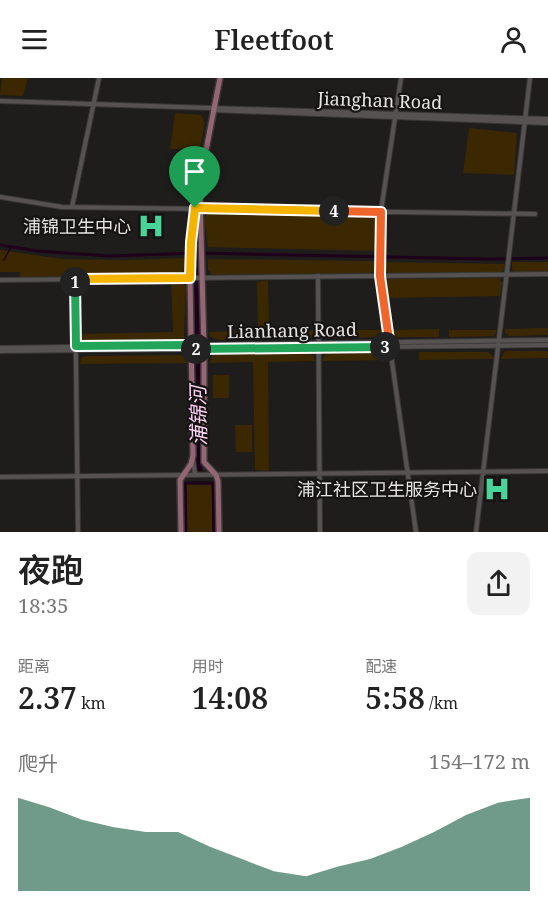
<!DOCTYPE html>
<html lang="zh">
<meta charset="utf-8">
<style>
:root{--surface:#fff;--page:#f2f2f2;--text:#222;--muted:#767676;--accent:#347259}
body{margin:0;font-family:"Noto Serif","Noto Sans SC",serif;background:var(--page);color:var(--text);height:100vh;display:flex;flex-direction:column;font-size:22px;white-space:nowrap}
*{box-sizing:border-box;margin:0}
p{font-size:20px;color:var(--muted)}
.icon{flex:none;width:33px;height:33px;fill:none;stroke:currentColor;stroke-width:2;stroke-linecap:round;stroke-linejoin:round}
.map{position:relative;height:454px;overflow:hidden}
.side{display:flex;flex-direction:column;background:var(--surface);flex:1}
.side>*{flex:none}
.pin{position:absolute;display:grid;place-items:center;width:51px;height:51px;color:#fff;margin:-62px -26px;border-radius:50% 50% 50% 0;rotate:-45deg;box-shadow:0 0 6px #0007}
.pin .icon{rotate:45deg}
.km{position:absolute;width:30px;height:30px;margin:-15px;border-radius:50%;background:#222;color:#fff;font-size:16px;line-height:30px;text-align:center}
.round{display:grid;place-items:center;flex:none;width:63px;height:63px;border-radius:12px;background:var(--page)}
.head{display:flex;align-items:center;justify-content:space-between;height:102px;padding:0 18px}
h1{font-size:33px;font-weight:600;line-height:45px}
.figures{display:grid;grid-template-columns:repeat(3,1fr);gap:9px;height:102px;padding:6px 18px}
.figures div{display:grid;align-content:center}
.figures b{font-size:30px;font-weight:600}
.figures small{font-size:16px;font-weight:400}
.figures p{font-size:16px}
.chart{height:168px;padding:12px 18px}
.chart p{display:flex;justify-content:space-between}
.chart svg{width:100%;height:108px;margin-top:6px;fill:var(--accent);opacity:.7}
header{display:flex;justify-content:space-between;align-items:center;height:78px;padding:0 18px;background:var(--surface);font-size:27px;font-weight:600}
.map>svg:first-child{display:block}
.green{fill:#3b2801}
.water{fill:#1f001b}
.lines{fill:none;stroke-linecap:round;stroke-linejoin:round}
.stream{stroke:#1f001b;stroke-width:1.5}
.canal{stroke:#1f001b;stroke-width:3}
.minor-casing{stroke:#393737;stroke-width:6}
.major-casing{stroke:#393737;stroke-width:8}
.minor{stroke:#565251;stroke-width:4}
.major{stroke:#946572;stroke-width:5}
.split-1-casing{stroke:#fff;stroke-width:12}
.split-2-casing{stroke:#fff;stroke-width:12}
.split-3-casing{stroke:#fff;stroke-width:12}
.split-4-casing{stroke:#fff;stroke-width:12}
.split-5-casing{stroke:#fff;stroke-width:12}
.split-1{stroke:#f5b400;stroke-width:8}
.split-2{stroke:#22a559;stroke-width:8}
.split-3{stroke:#22a559;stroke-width:8}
.split-4{stroke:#f0652b;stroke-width:8}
.split-5{stroke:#f5b400;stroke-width:8}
.labels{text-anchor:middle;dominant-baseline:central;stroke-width:4.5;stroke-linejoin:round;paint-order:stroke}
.street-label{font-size:18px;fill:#e5e3e2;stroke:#161313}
.poi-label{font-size:18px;fill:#e5e3e2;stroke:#161313;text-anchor:end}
.water-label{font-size:20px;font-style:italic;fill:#fbd3f2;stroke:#161313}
</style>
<header><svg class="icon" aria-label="menu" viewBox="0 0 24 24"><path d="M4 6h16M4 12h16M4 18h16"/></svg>Fleetfoot<svg class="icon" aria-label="person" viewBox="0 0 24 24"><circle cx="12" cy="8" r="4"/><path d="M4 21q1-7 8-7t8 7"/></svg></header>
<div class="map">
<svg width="548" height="454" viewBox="0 0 548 454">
<rect width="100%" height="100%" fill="#1f1c1c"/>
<path class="green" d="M2,0H28L23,18L0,17Z
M175,35L201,37L205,44L200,71H170Z
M469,50L517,55L514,97L463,95Z
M207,136L374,137L378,142L377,173L208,169L204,140Z
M0,172L62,181L126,182L186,180L183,196L179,197L20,199V194H0Z
M208,181L376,183L375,193L370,195L213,197L208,192Z
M384,184L505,186L504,192L500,194L388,195L384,191Z
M512,184H548V193L515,195L512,192Z
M498,200L502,204L500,218L387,220L385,205L389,201Z
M268,202L269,253L314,252L312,259L220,262L210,259L209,254L258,253L257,204Z
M171,204H182L186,209L184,260L179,262L84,264L80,262V256L173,254Z
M548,250V257L509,258L505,254V251Z
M439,251V259H398L393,258L392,252Z
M322,252H384V255L379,259L326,260L324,259Z
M449,252H497L494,258L449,259Z
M505,273H548V280L501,281Z
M382,274L386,277L388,282L322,283L324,278L327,276Z
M419,274H488L494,279L493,281L419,282Z
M309,275L313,278L315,283L268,284L269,393L255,392L253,284L210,285L212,278L215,276Z
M180,277L184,279L187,285L80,286L81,280L86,278Z
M213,297H229V320H213Z
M235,347H252V374H236Z
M187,407H212V454H187Z"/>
<path class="water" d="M194,207H200V256H195Z
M195,282H201L202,393H196Z"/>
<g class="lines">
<path class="stream" d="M4,182L11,169"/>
<path class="canal" d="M0,167L37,173L110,178L197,175L488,181L548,180
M197,175V209
M186,454L185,405H213L214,454"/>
<g class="minor-casing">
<path id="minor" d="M401,0L381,133L380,198L416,454
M0,23L548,41
M214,32L548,45
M0,119L62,129L535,136
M72,129L99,0
M318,198L320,454
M75,201L78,454
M0,202L548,196
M0,270L548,262
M0,273L548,267
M193,381L195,397
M0,399L548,393
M476,454L530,0"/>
</g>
<g class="major-casing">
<path id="major" d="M181,454L180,402L191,386L193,377L190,199L191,164L197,123
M219,454L218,403L216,397L204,384V271L200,118L202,93L220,0"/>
</g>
<use href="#minor" class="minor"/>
<use href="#major" class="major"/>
</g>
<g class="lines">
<g class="split-1-casing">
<path id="split-1" d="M75,204V201L190,200L191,164L195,130"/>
</g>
<g class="split-2-casing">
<path id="split-2" d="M75,204L76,268L190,267L191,271H196"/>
</g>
<g class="split-3-casing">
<path id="split-3" d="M196,271L385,269"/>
</g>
<g class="split-4-casing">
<path id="split-4" d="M334,133L381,134L380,198L390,269H385"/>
</g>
<g class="split-5-casing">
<path id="split-5" d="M195,130L334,133"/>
</g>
<use href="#split-1" class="split-1"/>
<use href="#split-2" class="split-2"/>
<use href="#split-3" class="split-3"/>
<use href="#split-4" class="split-4"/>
<use href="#split-5" class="split-5"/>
</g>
<defs>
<g id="hospital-bare" transform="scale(2.07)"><path d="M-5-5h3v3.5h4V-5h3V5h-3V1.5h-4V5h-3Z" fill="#49d49c" stroke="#161313" stroke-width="2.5" paint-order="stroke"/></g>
</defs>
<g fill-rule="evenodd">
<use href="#hospital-bare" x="151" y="148"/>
<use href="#hospital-bare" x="497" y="411"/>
</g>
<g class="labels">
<g class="street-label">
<text transform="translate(380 22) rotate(2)">Jianghan Road</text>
<text transform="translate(292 252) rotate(-1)">Lianhang Road</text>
</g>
<g class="poi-label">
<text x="131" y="148">浦锦卫生中心</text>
<text x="477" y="411">浦江社区卫生服务中心</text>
</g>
<g class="water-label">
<text transform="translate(198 338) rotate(-91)">浦锦河</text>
</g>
</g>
</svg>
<div class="pin" style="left:195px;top:130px;background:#1e9e55"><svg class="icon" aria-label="arrive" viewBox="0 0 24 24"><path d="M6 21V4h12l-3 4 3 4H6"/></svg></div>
<b class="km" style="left:75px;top:204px">1</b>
<b class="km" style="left:196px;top:271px">2</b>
<b class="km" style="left:385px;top:269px">3</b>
<b class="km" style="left:334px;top:133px">4</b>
</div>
<section class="side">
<div class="head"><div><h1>夜跑</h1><p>18:35</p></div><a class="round"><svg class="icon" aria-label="share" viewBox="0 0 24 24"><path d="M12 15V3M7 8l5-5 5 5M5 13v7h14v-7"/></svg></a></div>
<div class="figures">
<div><p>距离</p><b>2.37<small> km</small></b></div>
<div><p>用时</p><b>14:08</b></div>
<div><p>配速</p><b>5:58<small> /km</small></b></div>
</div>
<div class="chart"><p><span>爬升</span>154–172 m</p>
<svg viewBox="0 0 160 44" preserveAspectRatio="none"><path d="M0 44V6L10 10L20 15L30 18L40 20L50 20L60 26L70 31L80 36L90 38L100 34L110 31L120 26L130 20L140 13L150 8L160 6V44z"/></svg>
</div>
</section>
